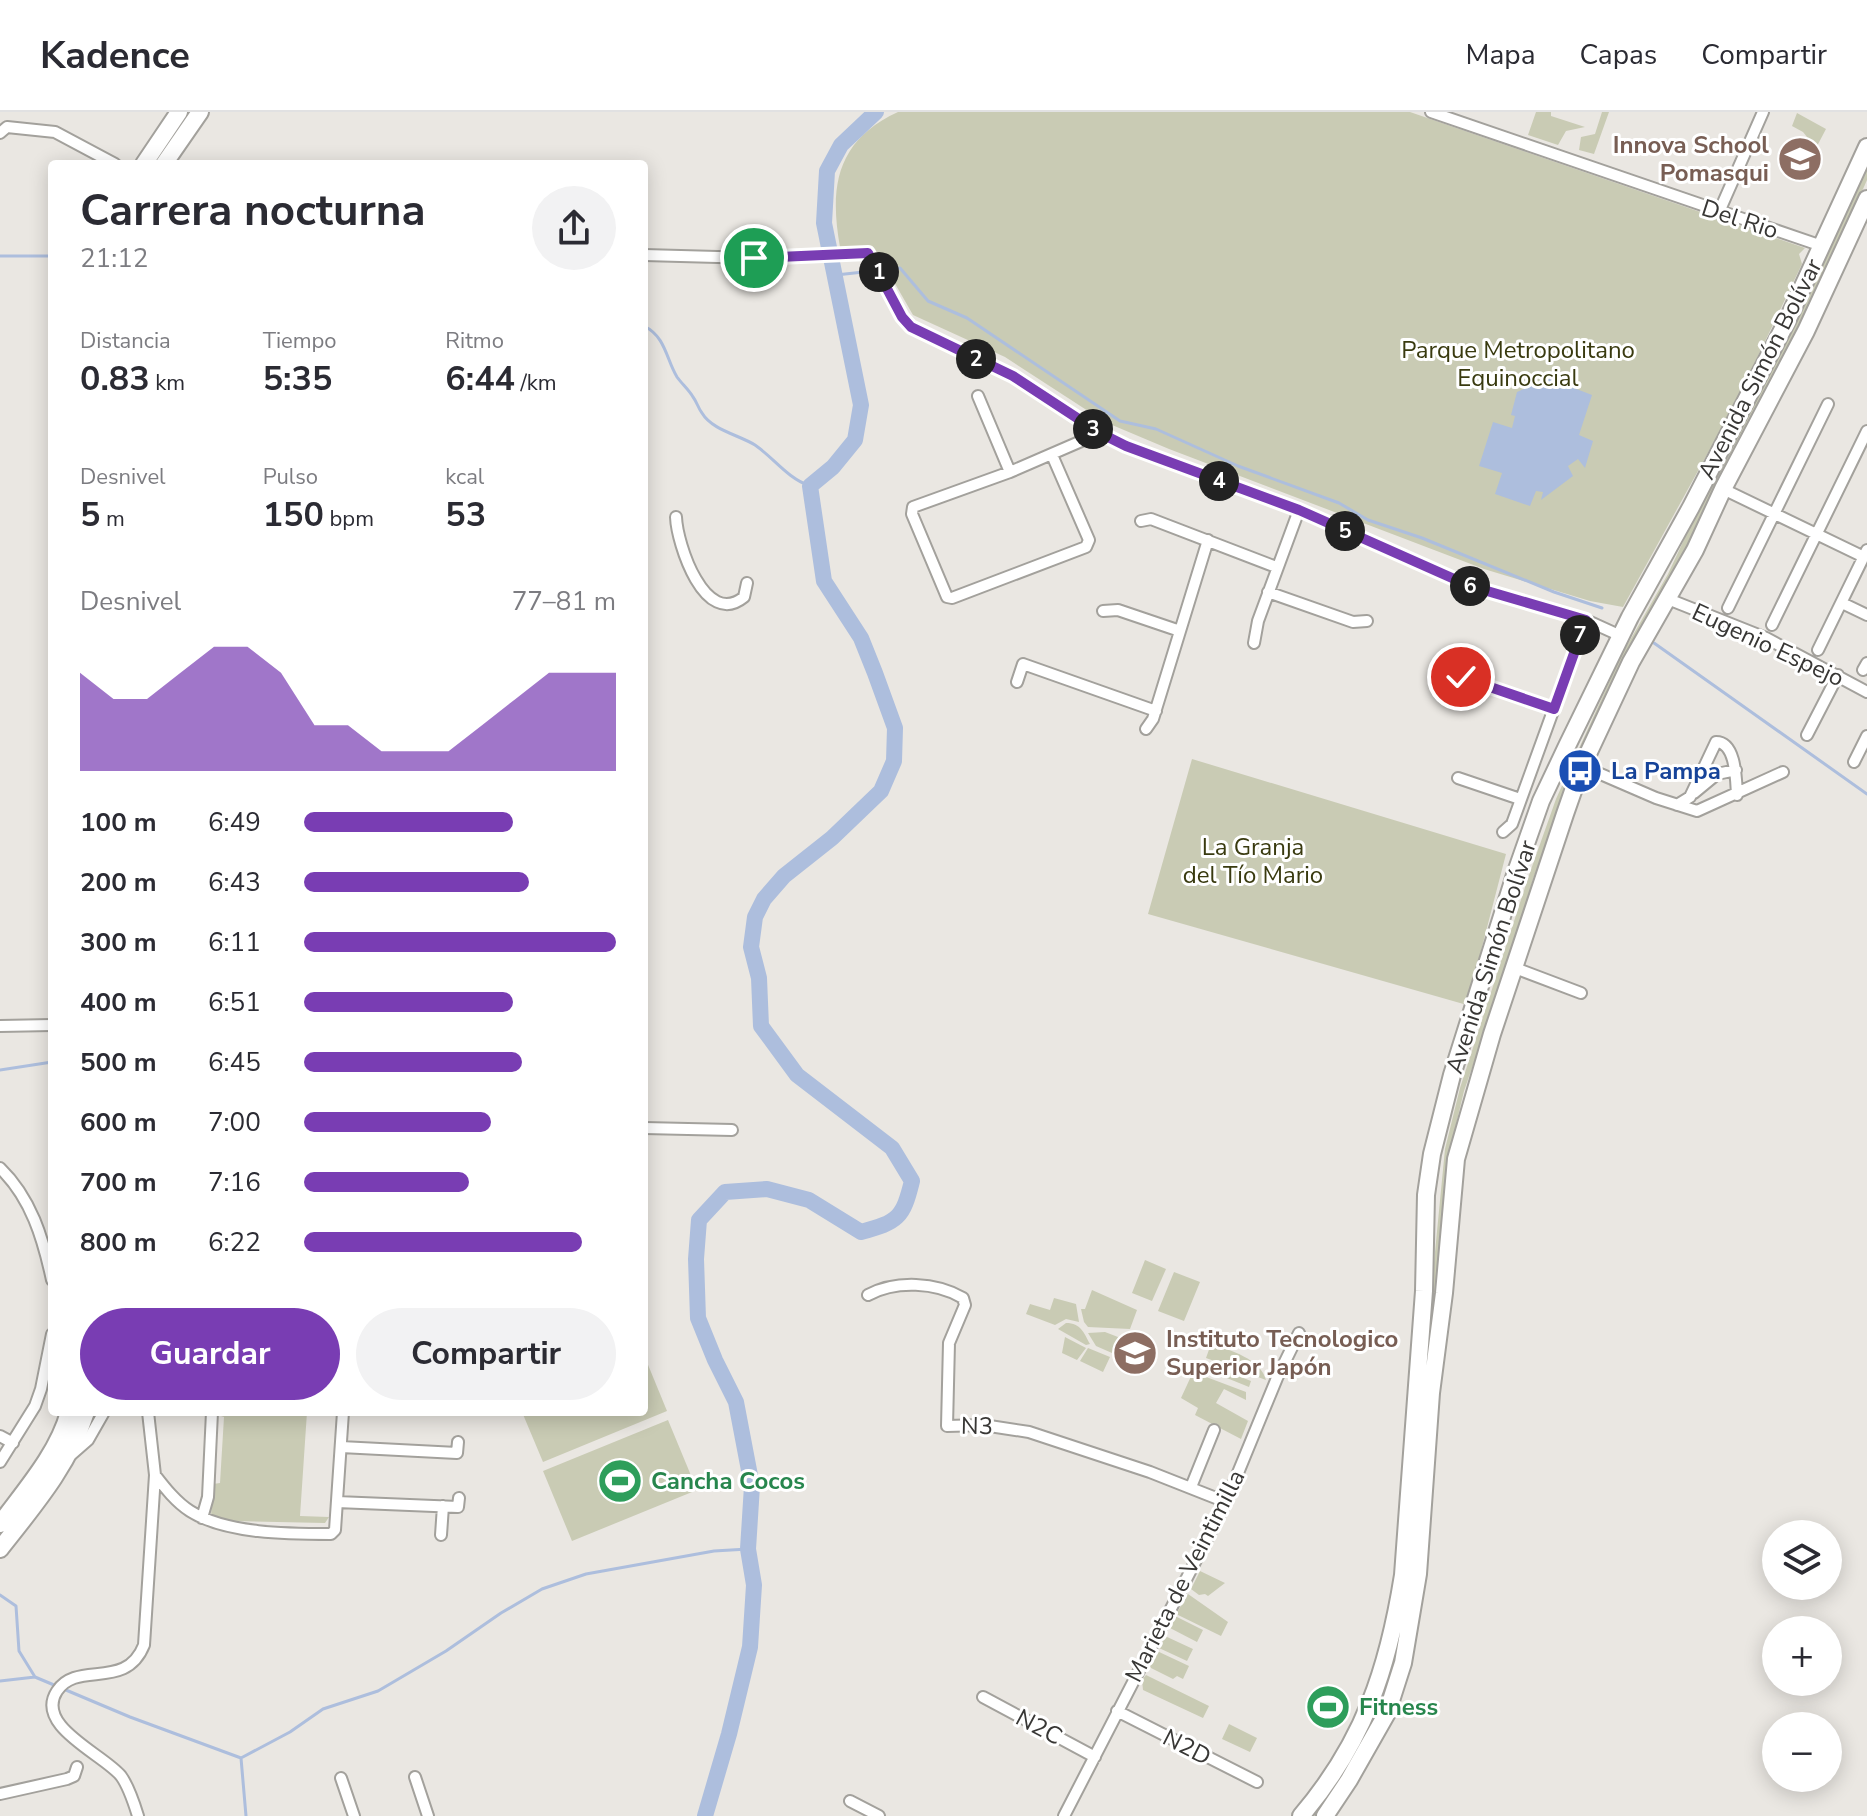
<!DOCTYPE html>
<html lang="es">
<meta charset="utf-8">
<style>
:root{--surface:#fff;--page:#f2f2f3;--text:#2b2b33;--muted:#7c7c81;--line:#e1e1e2;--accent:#793db3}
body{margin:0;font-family:"Nunito Sans",sans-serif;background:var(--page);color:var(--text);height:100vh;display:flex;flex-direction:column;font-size:30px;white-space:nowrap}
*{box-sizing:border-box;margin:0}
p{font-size:26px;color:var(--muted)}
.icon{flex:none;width:44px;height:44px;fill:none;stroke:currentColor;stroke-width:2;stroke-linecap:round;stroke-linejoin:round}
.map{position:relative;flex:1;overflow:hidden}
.details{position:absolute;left:48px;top:48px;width:600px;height:1256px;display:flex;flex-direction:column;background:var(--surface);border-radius:8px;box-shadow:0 4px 20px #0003}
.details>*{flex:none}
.tools{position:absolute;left:1762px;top:1408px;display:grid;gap:16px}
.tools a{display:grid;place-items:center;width:80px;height:80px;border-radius:50%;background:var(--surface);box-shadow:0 4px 20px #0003;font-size:40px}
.pin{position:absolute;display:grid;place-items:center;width:68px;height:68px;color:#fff;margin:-34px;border:4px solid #fff;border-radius:50%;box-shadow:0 2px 8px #0007}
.km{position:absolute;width:40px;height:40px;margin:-20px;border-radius:50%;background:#222;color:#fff;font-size:22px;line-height:40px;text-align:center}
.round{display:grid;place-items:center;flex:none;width:84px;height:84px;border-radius:42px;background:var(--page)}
.head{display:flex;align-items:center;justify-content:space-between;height:136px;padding:0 32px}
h1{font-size:44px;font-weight:700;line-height:60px}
.figures{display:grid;grid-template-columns:repeat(3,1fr);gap:12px;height:136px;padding:8px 32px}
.figures div{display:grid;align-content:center}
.figures b{font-size:34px;font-weight:700}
.figures small{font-size:22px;font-weight:400}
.figures p{font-size:22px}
.chart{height:224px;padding:16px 32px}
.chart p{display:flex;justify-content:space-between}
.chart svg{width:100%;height:144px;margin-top:8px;fill:var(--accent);opacity:.7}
.cta{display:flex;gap:16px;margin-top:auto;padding:16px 32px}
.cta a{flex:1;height:92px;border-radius:48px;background:var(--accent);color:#fff;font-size:32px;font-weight:700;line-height:92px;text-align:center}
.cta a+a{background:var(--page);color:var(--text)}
ul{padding:0 32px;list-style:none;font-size:26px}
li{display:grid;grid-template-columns:128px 96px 1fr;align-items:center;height:60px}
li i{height:20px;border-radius:10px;background:var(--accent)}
header{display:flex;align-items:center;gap:48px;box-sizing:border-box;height:112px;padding:0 40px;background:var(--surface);border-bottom:2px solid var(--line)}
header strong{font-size:38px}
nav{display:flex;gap:44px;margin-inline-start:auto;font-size:28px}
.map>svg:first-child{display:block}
.green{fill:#c9cbb4}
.water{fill:#adbedd}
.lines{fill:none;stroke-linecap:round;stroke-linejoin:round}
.stream{stroke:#adbedd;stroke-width:3}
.river{stroke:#adbedd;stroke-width:16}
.minor-casing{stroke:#a3a19c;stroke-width:14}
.primary-casing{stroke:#a3a19c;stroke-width:20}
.trunk-casing{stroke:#a3a19c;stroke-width:20}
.minor{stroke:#fff;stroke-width:10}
.primary{stroke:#fff;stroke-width:16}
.trunk{stroke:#fff;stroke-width:16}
.route-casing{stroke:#fff;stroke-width:16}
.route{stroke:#793db3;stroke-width:10}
.labels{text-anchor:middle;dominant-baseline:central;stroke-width:6;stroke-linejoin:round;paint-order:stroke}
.education-label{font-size:24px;font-weight:bold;fill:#785e54;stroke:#fff;text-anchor:end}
.street-label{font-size:24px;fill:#383735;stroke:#fff}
.park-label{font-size:24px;fill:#393a0f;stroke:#fff}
.transit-label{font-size:24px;font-weight:bold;fill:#164399;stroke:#fff;text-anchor:start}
.leisure-label{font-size:24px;font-weight:bold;fill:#27864d;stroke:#fff;text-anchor:start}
</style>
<header>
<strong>Kadence</strong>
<nav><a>Mapa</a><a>Capas</a><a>Compartir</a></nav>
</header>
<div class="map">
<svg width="1867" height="1704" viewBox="0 0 1867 1704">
<rect width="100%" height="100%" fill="#eae7e2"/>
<path class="green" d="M898,0H1410L1805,136L1799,142L1802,152L1736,290L1623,495L1590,489L1484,457L1169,337L1105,310L1005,245L913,203L878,142L862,134L840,135C829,74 837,28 898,0Z
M1536,0H1551V4L1585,15L1566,19L1558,33L1528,23Z
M1602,0H1609L1594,42L1579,38L1581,25L1595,22Z
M1797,1L1826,17L1816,36L1803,20L1792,14Z
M1867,54V68L1821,173L1574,660L1533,767L1511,844L1464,979L1450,1038L1401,1532L1379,1603L1326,1691L1316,1704H1310L1363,1624L1380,1589L1397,1532L1445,1037L1460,976L1528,766L1556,687L1621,544L1668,462L1716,359L1751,298L1815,170Z
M1192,647L1506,742L1467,893L1148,802Z
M1145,1148L1166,1157L1152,1189L1132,1181Z
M1174,1160L1200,1170L1184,1209L1158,1199Z
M1092,1178L1137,1198L1130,1217L1088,1215L1084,1210L1081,1197H1085Z
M1054,1186L1076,1192L1079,1210L1066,1207L1055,1213L1026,1202L1030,1192L1050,1198Z
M1066,1211C1081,1211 1084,1221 1090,1232L1086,1233L1058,1217Z
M1105,1220L1118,1225L1112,1241L1096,1234L1088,1221Z
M1065,1225L1086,1236L1077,1248L1062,1241Z
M1211,1232C1230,1238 1261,1247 1266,1268L1206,1246Z
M1088,1236L1110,1245L1103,1260L1080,1249Z
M644,1243L667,1299L543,1350L522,1300H644Z
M1205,1251L1251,1269L1249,1275L1202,1256Z
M1193,1260L1246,1280V1288L1224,1277L1216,1291L1248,1309L1241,1327L1195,1303L1198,1296L1181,1286Z
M218,1300H307L300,1404L329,1405L325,1411L234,1409L211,1404L213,1372L220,1371L224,1305L218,1303Z
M668,1308L697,1378L572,1429L543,1359Z
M1200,1459L1225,1471L1208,1484L1205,1482L1199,1483L1191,1477Z
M1188,1482L1228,1510L1221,1524L1176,1502Z
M1175,1504L1203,1518L1197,1530L1170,1516Z
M1165,1524L1193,1537L1187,1549L1159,1536Z
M1157,1539L1189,1554L1183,1567L1177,1564L1173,1567L1149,1555Z
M1146,1563L1209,1594L1203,1606L1143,1578L1142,1568Z
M1229,1612L1257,1626L1250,1640L1222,1627Z"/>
<path class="water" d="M1548,266L1592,283L1579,323L1593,329L1585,356L1578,347L1568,354L1573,364L1541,388L1543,380L1536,379L1530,394L1495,382L1502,361L1479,354L1493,310L1512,316L1515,304L1511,303L1517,280Z"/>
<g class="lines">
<path class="stream" d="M0,144H52
M836,163L900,156L928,189L967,206L1120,309L1156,317L1238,354L1339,391L1368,408L1422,426L1554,480L1602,496
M644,214C666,225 666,247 677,265C682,272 689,278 693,285C697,290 698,296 702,301C712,318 739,323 755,333C774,346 787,366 810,374
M1654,531L1867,682
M0,958L52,950
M0,1483L16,1494L19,1539L35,1565L130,1605L241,1646
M0,1569L35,1565
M246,1704L241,1646L290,1620L323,1597L378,1579L446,1539L501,1501L542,1477L586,1462L714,1439L748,1437"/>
<path class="river" d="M705,1704L729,1622L750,1535L754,1473L748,1437L752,1374L736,1290L715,1248L698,1206L696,1147L699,1108L725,1080L767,1077L809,1088L861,1120C898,1110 903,1106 912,1069L892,1036L797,963L761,914L759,866L751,835L755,805L764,787L784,764L832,726L881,679L894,649L895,616L875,561L861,526L824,469L810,374L833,355L855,328L861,293L824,111L827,59L841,33L876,0"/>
<g class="minor-casing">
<path id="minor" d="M1431,0L1822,134
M0,21L7,15L55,20L115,52
M1719,100L1763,0
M644,143L754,146L868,141L902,205L911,215L1013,264L1100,321L1126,334L1299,398L1470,474L1586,508L1621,524
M978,284L1010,360
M1052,343L1089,428L1086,435L952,486L947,485L912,402L913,395L1010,360L1100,321
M1723,377L1864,445
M676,405C677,432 705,517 744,485L747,471
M1141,409L1151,407L1276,455
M1268,480L1353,510L1367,509
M1668,487L1766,526L1867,580
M1842,491L1867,503
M1728,496L1828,292
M1103,499L1118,498L1180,519
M1772,513L1867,319
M1254,531L1258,509L1299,398
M1818,538L1867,438
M1863,558L1867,551
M1461,565L1554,597
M1017,570L1023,552L1156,599
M1146,617L1153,607L1208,428
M1807,623L1838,563
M1854,650L1867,624
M1582,654L1656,686L1697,699L1783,660
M1458,666L1520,687
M1694,681L1717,662L1736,658
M1677,693L1690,685L1716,630C1736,630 1736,667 1737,683
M1503,720L1512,712L1586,508
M1515,856L1581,881
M0,914L52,913
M644,1016L732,1018
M0,1056C31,1086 43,1126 52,1168
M868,1183C896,1168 936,1170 963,1186L965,1193L949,1231L947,1314L983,1313L1029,1320L1150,1360L1226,1390
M0,1324L13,1331
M341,1335L457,1341L458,1330
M72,1342L88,1328L104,1300
M0,1350L35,1294L41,1277L52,1222
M155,1363C165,1376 176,1390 190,1399C226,1422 289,1422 331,1422L335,1418L343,1300
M1191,1375L1214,1318
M337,1390L458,1395L459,1386
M202,1406L208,1385L212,1300
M441,1423L443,1394
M983,1585L1095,1645
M1117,1599L1257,1670
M415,1665L428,1704
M341,1666L354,1704
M0,1682L67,1667L74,1664L77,1655
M850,1689L879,1704
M138,1704C134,1691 129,1675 121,1664C103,1642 34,1614 57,1579C77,1548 126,1579 144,1533L155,1363L148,1300
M1064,1704L1226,1390L1277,1266L1299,1221"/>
</g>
<g class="primary-casing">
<path id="primary" d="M144,52L179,0
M164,52L200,0
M0,1412C25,1378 58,1341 69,1300
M0,1437C33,1395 70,1352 86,1300"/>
</g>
<g class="trunk-casing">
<path id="trunk" d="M1301,1704C1364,1630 1388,1557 1403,1463L1424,1179L1426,1083L1432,1042L1452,963L1515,763L1541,689L1567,634L1630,505L1691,395L1787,209L1867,35
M1325,1704L1349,1668L1387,1601L1403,1551L1418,1462L1431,1281L1444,1181L1456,1047L1492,922L1565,702L1580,659L1631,550L1695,438L1723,377L1806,219L1867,87"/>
</g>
<use href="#minor" class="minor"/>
<use href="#primary" class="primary"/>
<use href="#trunk" class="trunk"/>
</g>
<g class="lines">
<g class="route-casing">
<path id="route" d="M754,146L868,141L902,205L911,215L1013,264L1100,321L1126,334L1299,398L1470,474L1586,508L1554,597L1461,565"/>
</g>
<use href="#route" class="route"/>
</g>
<defs>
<g id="school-disc" transform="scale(2.3)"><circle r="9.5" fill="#8d6e63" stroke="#fff"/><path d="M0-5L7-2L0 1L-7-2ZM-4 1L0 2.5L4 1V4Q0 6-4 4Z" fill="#fff"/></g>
<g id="bus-disc" transform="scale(2.3)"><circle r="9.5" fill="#1a4fb4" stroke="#fff"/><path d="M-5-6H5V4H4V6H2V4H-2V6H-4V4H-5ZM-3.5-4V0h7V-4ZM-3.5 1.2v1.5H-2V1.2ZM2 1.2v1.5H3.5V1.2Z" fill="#fff"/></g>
<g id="university-disc" transform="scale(2.3)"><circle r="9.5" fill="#8d6e63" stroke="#fff"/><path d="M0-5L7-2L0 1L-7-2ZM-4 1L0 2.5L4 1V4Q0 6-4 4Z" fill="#fff"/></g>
<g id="stadium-disc" transform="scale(2.3)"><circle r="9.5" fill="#2e9e5b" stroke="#fff"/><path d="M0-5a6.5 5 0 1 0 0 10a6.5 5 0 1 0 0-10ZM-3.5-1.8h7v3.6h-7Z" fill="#fff"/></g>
</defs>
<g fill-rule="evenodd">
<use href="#school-disc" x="1800" y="47"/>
<use href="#bus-disc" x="1580" y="659"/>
<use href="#university-disc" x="1135" y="1241"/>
<use href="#stadium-disc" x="620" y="1369"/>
<use href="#stadium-disc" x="1328" y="1595"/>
</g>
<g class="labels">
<g class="education-label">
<text x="1769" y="33">Innova School<tspan x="1769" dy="28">Pomasqui</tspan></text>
<text x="1166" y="1227" text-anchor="start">Instituto Tecnologico<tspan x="1166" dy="28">Superior Japón</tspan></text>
</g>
<g class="street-label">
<text transform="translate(1740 107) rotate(18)">Del Rio</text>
<text transform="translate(1760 257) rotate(-63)">Avenida Simón Bolívar</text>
<text transform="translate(1768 533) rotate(25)">Eugenio Espejo</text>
<text transform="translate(1491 845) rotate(-72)">Avenida Simón Bolívar</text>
<text transform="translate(977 1314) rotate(1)">N3</text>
<text transform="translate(1185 1464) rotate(-63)">Marieta de Veintimilla</text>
<text transform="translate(1039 1615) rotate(28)">N2C</text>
<text transform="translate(1187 1635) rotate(27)">N2D</text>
</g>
<g class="park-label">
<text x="1518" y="238">Parque Metropolitano<tspan x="1518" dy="28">Equinoccial</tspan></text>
<text x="1253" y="735">La Granja<tspan x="1253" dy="28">del Tío Mario</tspan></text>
</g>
<g class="transit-label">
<text x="1611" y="659">La Pampa</text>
</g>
<g class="leisure-label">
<text x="651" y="1369">Cancha Cocos</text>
<text x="1359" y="1595">Fitness</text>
</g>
</g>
</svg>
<div class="tools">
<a><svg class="icon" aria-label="layers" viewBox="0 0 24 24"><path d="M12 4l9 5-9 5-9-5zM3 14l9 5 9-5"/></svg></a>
<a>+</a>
<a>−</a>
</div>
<div class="pin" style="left:754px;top:146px;background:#1e9e55"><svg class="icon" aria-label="arrive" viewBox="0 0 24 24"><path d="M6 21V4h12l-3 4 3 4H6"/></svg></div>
<div class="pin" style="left:1461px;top:565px;background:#d93025"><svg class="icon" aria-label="check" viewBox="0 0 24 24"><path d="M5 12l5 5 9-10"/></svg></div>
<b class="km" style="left:879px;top:160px">1</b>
<b class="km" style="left:976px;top:247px">2</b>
<b class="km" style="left:1093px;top:317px">3</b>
<b class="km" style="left:1219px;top:369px">4</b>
<b class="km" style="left:1345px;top:419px">5</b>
<b class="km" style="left:1470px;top:474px">6</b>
<b class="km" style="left:1580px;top:523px">7</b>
<section class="details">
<div class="head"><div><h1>Carrera nocturna</h1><p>21:12</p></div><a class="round"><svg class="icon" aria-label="share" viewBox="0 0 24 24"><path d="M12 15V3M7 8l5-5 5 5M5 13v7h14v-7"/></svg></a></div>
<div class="figures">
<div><p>Distancia</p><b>0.83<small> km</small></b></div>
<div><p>Tiempo</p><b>5:35</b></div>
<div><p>Ritmo</p><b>6:44<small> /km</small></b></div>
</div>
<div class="figures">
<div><p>Desnivel</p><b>5<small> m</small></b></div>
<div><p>Pulso</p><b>150<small> bpm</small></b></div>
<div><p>kcal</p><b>53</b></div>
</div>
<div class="chart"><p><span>Desnivel</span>77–81 m</p>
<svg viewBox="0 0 160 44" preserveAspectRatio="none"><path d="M0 44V14L10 22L20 22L30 14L40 6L50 6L60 14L70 30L80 30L90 38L100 38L110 38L120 30L130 22L140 14L150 14L160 14V44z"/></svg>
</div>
<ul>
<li><b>100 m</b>6:49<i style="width:67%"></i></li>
<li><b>200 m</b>6:43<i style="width:72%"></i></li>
<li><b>300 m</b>6:11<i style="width:100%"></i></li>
<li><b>400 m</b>6:51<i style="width:67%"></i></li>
<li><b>500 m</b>6:45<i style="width:70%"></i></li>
<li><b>600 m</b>7:00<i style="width:60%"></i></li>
<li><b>700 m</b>7:16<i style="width:53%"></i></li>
<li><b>800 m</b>6:22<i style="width:89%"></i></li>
</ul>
<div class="cta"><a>Guardar</a><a>Compartir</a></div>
</section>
</div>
